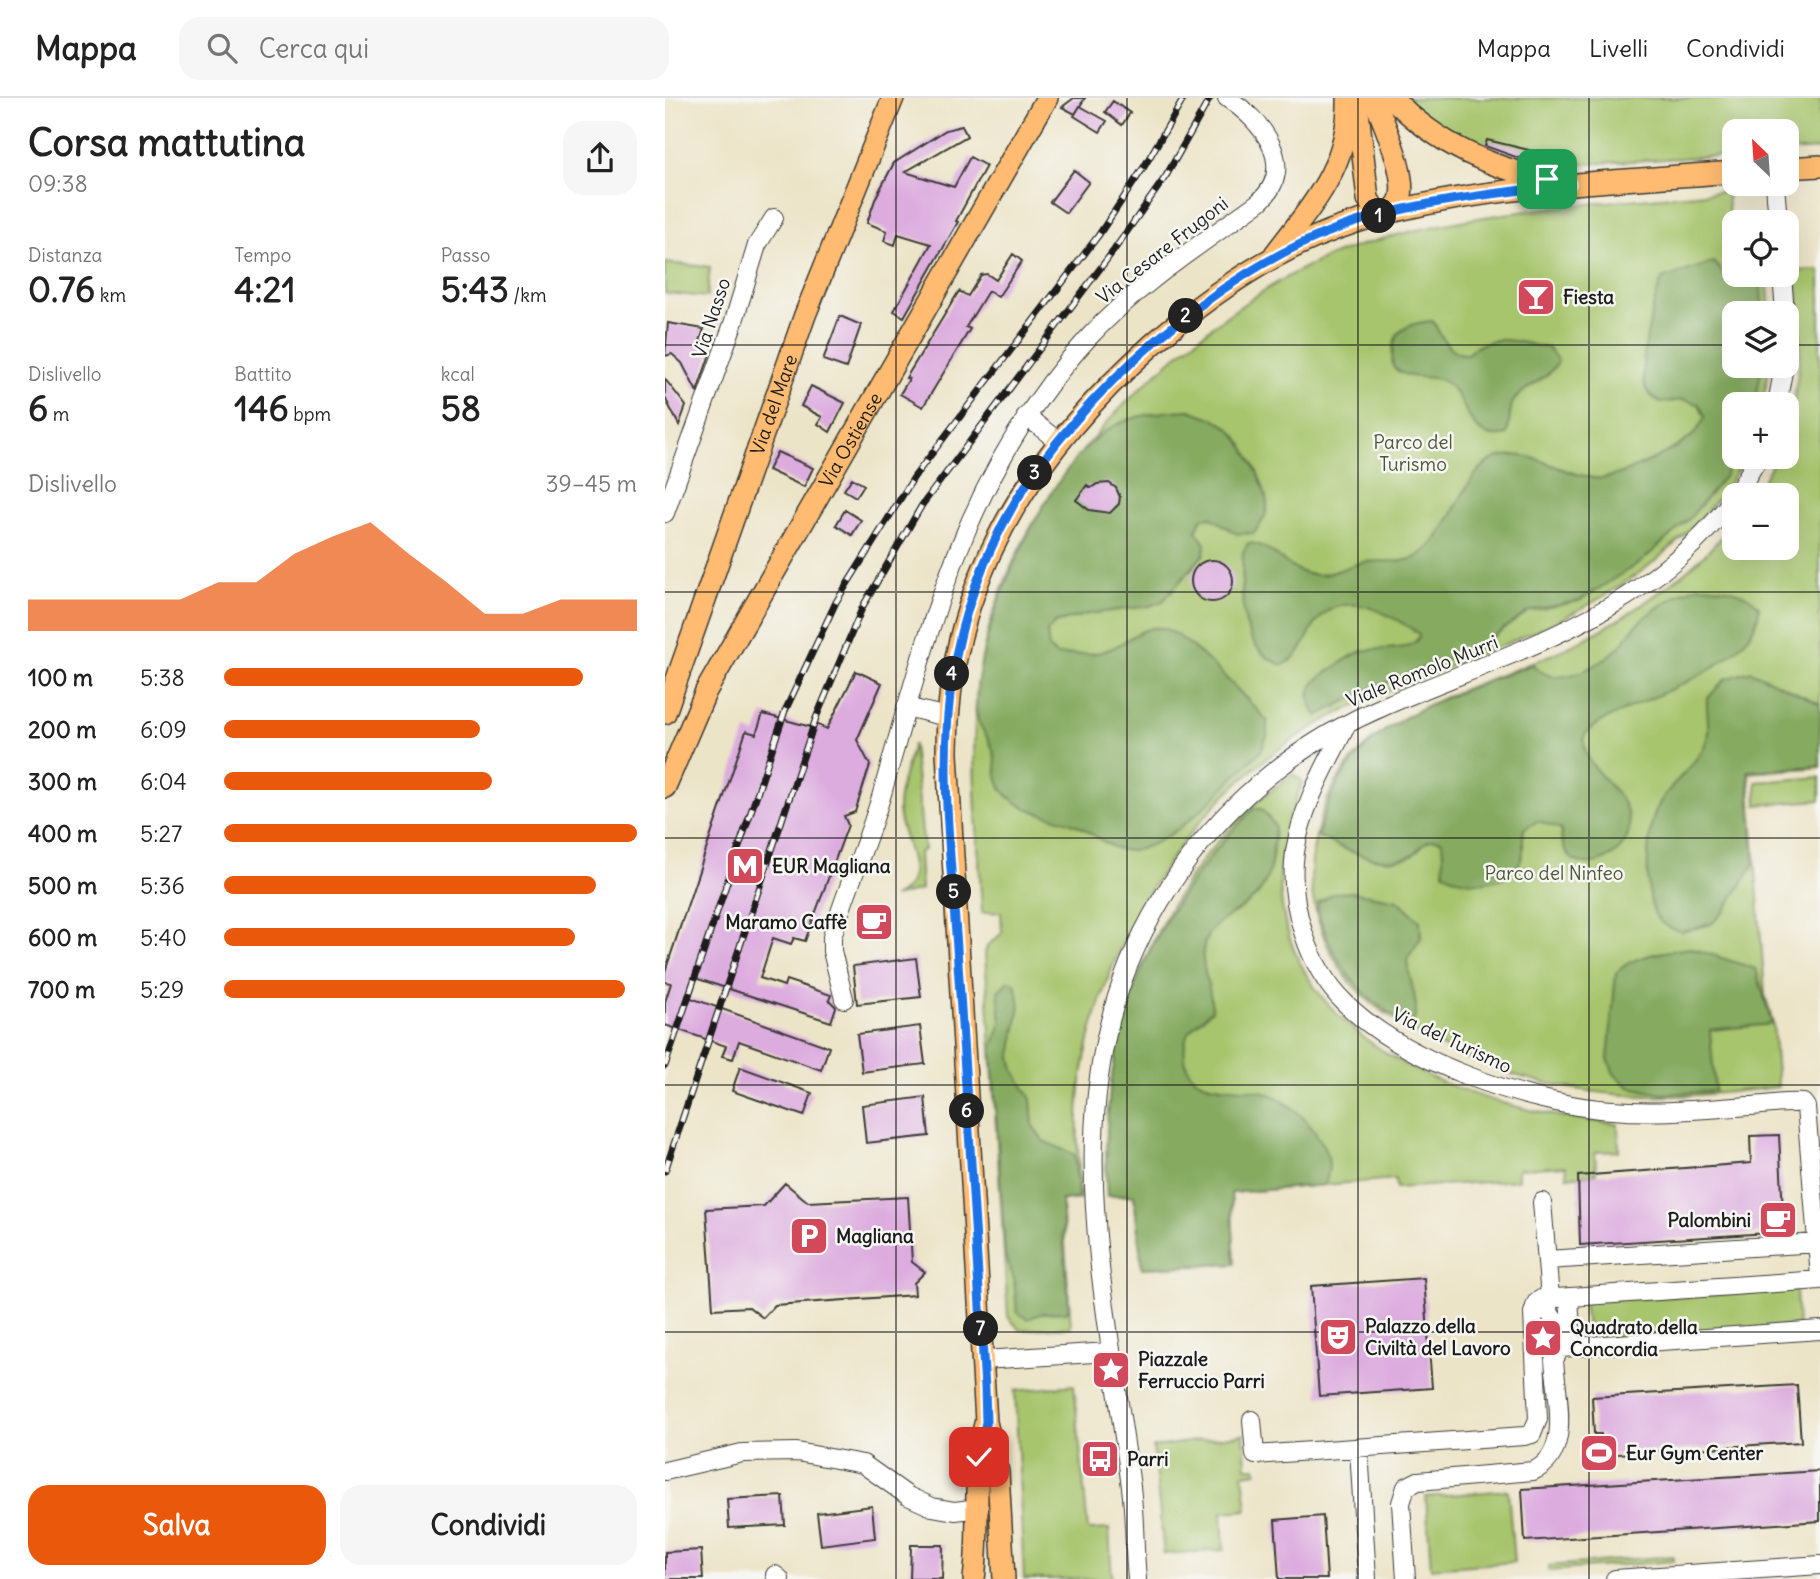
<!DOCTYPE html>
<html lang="it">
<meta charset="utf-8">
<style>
:root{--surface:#fff;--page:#f6f6f6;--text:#222;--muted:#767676;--line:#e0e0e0;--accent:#ea580c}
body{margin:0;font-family:Delius,sans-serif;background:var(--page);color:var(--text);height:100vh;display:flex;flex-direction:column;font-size:26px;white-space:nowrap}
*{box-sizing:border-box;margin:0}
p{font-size:23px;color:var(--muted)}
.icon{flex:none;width:38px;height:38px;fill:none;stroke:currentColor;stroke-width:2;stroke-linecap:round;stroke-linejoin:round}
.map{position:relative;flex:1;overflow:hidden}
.sheet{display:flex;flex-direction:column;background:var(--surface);width:665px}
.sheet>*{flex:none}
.needle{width:46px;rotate:335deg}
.tools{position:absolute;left:1057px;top:21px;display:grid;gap:14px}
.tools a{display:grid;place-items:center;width:77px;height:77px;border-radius:14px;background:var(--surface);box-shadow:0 7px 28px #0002;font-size:35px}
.pin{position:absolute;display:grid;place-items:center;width:60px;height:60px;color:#fff;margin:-30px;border-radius:14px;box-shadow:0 4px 10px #0006}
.km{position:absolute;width:35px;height:35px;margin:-18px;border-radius:50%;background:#222;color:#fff;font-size:19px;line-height:35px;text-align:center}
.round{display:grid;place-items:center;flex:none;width:74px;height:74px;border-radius:21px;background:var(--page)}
.summary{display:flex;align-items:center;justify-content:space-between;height:119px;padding:0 28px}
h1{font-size:38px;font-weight:700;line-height:52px}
.figures{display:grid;grid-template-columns:repeat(3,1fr);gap:10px;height:119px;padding:7px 28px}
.figures div{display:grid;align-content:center}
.figures b{font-size:35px;font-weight:700}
.figures small{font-size:19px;font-weight:400}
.figures p{font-size:19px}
.chart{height:196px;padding:14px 28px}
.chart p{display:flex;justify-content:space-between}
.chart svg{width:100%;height:126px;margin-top:7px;fill:var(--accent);opacity:.7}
.cta{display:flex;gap:14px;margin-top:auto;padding:14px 28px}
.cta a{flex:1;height:80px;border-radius:21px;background:var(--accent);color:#fff;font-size:28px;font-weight:700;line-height:80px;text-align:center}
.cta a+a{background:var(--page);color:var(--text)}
ul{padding:0 28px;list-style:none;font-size:23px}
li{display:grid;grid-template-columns:112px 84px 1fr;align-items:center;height:52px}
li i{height:18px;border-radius:9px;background:var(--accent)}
header{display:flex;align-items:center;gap:42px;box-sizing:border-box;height:98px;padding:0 35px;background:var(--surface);border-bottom:2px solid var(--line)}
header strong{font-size:33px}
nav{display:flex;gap:38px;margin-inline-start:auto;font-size:24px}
.search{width:490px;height:63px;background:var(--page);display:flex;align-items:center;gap:18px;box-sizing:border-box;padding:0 24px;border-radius:21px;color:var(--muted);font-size:26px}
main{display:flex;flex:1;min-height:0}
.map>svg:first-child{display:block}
.green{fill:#a7c56d;stroke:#627044;stroke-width:2}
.forest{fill:#85aa60;stroke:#50633e;stroke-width:2}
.building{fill:#dcacde}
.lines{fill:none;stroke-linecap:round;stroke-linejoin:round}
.minor-casing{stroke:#3b3a36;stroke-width:20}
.major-casing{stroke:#3b3a36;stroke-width:24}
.minor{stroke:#fff;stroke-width:18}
.major{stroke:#febb71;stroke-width:21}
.rail-casing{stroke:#1c1c1c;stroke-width:7}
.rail{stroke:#f6f6f2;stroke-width:4.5;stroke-dasharray:13;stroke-linecap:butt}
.route-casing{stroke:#fff;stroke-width:14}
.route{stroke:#1a73e8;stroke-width:9}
.grid{fill:none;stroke:#1c1c1c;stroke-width:2;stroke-opacity:0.55}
.labels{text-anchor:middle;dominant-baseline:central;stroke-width:5;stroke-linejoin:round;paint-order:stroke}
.street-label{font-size:19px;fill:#1c1c1c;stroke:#f6f6f2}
.poi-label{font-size:19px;font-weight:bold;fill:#1c1c1c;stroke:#f6f6f2;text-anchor:start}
.park-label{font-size:19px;fill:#4d5738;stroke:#f6f6f2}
</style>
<header>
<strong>Mappa</strong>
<div class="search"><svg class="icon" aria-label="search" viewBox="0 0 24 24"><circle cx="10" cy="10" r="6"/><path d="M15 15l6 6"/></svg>Cerca qui</div>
<nav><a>Mappa</a><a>Livelli</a><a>Condividi</a></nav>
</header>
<main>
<section class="sheet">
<div class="summary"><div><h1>Corsa mattutina</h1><p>09:38</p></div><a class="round"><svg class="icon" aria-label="share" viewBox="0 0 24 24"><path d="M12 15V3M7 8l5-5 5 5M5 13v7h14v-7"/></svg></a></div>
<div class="figures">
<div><p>Distanza</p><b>0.76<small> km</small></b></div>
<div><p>Tempo</p><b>4:21</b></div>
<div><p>Passo</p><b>5:43<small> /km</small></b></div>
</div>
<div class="figures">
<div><p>Dislivello</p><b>6<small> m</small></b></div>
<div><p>Battito</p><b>146<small> bpm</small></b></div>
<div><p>kcal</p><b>58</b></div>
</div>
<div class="chart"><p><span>Dislivello</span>39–45 m</p>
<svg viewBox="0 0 160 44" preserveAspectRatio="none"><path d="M0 44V33L10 33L20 33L30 33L40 33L50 27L60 27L70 17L80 11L90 6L100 17L110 27L120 38L130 38L140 33L150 33L160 33V44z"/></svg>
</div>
<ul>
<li><b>100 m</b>5:38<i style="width:87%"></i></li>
<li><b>200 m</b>6:09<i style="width:62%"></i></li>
<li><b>300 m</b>6:04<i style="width:65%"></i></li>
<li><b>400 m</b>5:27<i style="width:100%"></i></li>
<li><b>500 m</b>5:36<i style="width:90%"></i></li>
<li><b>600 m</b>5:40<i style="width:85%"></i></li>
<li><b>700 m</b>5:29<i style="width:97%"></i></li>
</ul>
<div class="cta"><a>Salva</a><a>Condividi</a></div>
</section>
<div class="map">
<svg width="1155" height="1481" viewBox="0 0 1155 1481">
<rect width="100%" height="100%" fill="#f6f6f2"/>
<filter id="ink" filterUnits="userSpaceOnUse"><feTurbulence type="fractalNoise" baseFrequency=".0143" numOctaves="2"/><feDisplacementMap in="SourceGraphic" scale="14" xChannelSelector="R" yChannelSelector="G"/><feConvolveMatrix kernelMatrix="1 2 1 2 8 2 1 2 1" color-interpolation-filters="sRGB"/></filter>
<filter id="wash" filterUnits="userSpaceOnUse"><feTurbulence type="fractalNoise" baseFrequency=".00686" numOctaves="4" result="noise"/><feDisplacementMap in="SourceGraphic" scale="28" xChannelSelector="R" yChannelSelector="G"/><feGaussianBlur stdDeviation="1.57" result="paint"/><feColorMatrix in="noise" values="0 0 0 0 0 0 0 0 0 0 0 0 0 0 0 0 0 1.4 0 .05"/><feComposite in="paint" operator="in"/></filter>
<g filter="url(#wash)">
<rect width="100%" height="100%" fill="#ece4c7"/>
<path class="green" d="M736,0H1155V51L1122,53V33H1069V57L866,69L808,53Z
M1062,93L1068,177H1102L1105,215H1069V268H1105L1097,306H1069V359H1079C1068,384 1050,405 1032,424C940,524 806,554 687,609C541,675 443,822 417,977C410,1018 413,1061 416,1101L397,1103L406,1229L355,1232L343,1219L320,855L322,848L337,835L336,814L317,815C313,728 301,641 318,555C331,489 365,422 405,369C469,285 589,181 690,149C808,111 939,105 1062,93Z
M0,165L45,169L42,199L0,195Z
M1155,172V669L1084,675L1100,896L1108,926L1113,989C1070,993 1025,1000 980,998C885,995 787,965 710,908C675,882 655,841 648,800C643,776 648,748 654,725C686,607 819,592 914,544C971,514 1028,475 1069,425V450H1122V397H1090L1111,359H1122C1122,324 1133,291 1135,256C1137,228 1131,200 1130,173Z
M248,646L259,752L254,754L256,792L228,799C268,782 234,742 233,711C233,690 243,667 248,646Z
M628,676L637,683C627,716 615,746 615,781C617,949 814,1014 953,1026L954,1053L930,1054L931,1076L902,1079L901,1068L853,1071V1082L731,1090L730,1081L566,1095L570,1166L477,1170L469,1097L442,1098C434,935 489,773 628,676Z
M1155,679V702L1092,707L1091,684Z
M1131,1192L1133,1228L923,1241L919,1203Z
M409,1287L423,1432L444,1431L447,1481H359L350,1293Z
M579,1336L581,1369H591L592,1374L578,1376L582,1412L557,1414L559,1452L499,1456L488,1349Z
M843,1392L849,1464L766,1470L761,1399Z
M1008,1458V1463L883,1473V1468Z"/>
<path class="forest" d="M1049,164L1066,184L1095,180L1098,215H1069V268H1097L1090,306H1069V359L1059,379L1025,420L977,463L914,503L864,513L813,549L703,592L652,618C634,591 650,582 673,567C681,562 688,556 697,553C714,549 745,555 754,539L753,535C724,516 678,487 651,525C640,541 637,558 618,567C570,551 577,495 578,454L583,445C609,445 623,478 653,477C669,477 683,467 699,464C718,461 739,468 756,456C788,435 799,368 834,359C865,351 888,371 916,377C922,379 931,381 937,380C956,379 1014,350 1028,337C1033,333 1037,325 1040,319L1034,306L1018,302L996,305C992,302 986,298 983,295C969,276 989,202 997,181Z
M768,223C776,238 784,257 802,256C827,233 853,244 883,250L893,263C884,283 860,286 848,304C844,311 845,328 842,337C803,346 805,306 784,287C767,272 748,287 728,269C724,237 736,225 768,223Z
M525,312C538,317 554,321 565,331C579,343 601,388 602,406C603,417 595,427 589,435L572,436L546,419L537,420L531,433L540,446L539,456L498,503L484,508L423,516L390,525L382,534L384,550L391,557C409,556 429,558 445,551C461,545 476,528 495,530C518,531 583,603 602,622V638L596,653C559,686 525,733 478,750C450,761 433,736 411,727C387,716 359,716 340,695C329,683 333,671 329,656C326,640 311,628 311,612C308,539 378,376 439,334C463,317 496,313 525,312Z
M1034,488C1057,489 1077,490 1094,508C1095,561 1000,593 960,612C945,619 929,625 919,638C915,676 969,691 964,732C960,765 895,787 896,731L873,723L859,731C856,741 860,749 857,759C849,789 799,790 779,774L777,743L772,741C757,741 756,753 745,758C717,770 677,751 653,738C681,623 770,604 868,566C888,593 933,570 953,550C961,542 966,532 974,524C992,509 1012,495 1034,488Z
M1086,573L1155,606V668L1083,673L1090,765L1058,815L1046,826L1017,834C1008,831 999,829 993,821C978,802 981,731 992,710C1004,685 1031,669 1041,644C1046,630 1041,616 1042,601L1060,581Z
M588,711H597L610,728C608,751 608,778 593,796C575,818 542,819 538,853C536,873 547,891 547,912C540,919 530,926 524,934C519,942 519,952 520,960C524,998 571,986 599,994C622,1001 643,1022 655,1042C665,1058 667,1071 659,1087L566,1095L570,1166L477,1170L469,1097L442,1098C434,938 476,825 588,711Z
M687,794L733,802L755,823L756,840L742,861C742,880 760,913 745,928C704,904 679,881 661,837C657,826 651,817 653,805L670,795Z
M1026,850L1091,871L1107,926L1045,932L1050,993L997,996L964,989L949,976L943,961L951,875C967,857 1003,853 1026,850Z
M343,883L350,885L355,907L346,958L349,972L366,1001L368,1028L378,1043L410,1057L413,1101L396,1102L404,1211L401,1214L378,1215L363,1221L352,1214L349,1181L340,1158L327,952L336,924L333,893Z"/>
<g id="blocks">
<path class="building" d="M409,0H420L410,16L397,9Z
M448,3L465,15L457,27L440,14Z
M415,8L442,23L435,34L409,18Z
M297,28L302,38L240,74L289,89L305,59L321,68L291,123L293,124L239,219L229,213L266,146L233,136L230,147L219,143L222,133L202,125L211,99L229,65L281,32Z
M822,42L864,52L862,63L820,48Z
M409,72L424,84L401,115L385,104Z
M348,156L357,163L333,199L323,193L301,229L305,231L258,309L235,296L244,281L241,280L294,193L303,198L316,177L322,176L331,182Z
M175,218L196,227L181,270L158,262Z
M3,225L39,231L35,243L43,246L41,255L45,256L32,294L17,265L7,256L0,258Z
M0,281L21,308L14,327L0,300Z
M146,288L180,305L165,334L153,326L157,319L136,308Z
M112,354L148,370L139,389L103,372Z
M187,380L199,387L191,399L179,392Z
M444,385L451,390L455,399L454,406L445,415L424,412L411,402L422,387L426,390L432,386Z
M180,412L196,422L187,437L171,427Z
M526 483a21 21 0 1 1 42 0a21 21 0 1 1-42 0Z
M191,573L217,585L192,642L205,667L190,714L179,718L183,727L140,843L129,840L126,846L108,840L95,880L119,888L121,882L166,897L164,902L171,909L166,924L30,880L23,899L164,949L156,972L74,943L68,961L57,958L61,948L0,927V904L6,885L0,884V874L81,633L91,636L98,616L150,630L151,626L162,631Z
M251,860L256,899L192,906L188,868Z
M255,928L260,966L197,974L192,936Z
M75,969L147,995L139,1018L67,993Z
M260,999L264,1038L201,1045L197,1007Z
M1114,1037L1119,1134L915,1147L913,1078L1086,1065L1085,1038Z
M120,1085L143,1104L243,1099L247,1164L260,1174L249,1185L250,1197L110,1207L98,1220L84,1209L48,1211L41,1111L99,1108Z
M759,1180L767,1290L654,1298L646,1188Z
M1132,1287L1136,1344L938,1357L936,1336H929L927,1299Z
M1155,1373V1423L860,1443L857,1391Z
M118,1398L120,1427L64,1430L62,1401Z
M207,1408L210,1440L156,1447L152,1415Z
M658,1418L662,1481H614L610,1422Z
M246,1447H278L277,1481H245Z
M36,1452L38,1481H0V1454Z"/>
</g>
</g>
<g filter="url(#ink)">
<use href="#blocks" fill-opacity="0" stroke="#3b3a36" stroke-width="2"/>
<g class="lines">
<g class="minor-casing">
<path id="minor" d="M1110,86L1113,124
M1117,177L1120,215
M1112,306L1119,268
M361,318L394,344
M1071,397L1094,359
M0,415L68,226L92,147L109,120
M241,609L282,619
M682,626C661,668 637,707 630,754C623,805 643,869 680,905C739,964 866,1007 947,1012C994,1016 1039,1011 1085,1008C1102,1007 1121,1004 1138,1005L1141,1009L1155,1179
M179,901L167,853V839C181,792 202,746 216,699C265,529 300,374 424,239C473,186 535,147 594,104C634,69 597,22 562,0
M877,1104L885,1200
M882,1162L1152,1145
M904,1199L907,1248
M876,1201L905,1248
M318,1262L444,1254
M587,1322L590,1357L859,1338L867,1336L873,1321L868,1215L871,1205L876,1201L1155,1182
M694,1351L702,1481
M0,1373L77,1355L132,1354L198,1366L243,1398L267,1409L290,1413L314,1410
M110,1477L115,1481
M472,1481C469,1450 470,1420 466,1389C438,1173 378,967 515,773C566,699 639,642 722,607C852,551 979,519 1069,400
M741,1481L736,1405L741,1389L753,1383L868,1373C908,1356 891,1296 889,1262L895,1250L1155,1232
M950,1481L1155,1467"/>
</g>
<g class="major-casing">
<g id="major">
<path d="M709,0C718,24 741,73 736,98C735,106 729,111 723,116"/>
<path d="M727,0C773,47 827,71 890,83"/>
<path d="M692,5L703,101L710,112L723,116"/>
<path d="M1122,70L1155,68"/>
<path d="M610,156C647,107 685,67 683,0"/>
<path id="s1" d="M0,615L140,217L228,0"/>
<path id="s2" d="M0,689L41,593L382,0"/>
<path d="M309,1481C316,1430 306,1375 320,1326"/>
<path d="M339,1481L333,1374L321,1324L282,656C281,487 364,357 487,247C546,195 612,149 688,125C805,87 947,84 1069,74"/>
</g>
</g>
<use href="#minor" class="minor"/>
<use href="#major" class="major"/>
<g class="rail-casing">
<path id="rail" d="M0,968L120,613L171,504L249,379L433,138L479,69L519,0
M0,1073L151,620L198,508L257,407L449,152L501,78L545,0"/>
</g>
<use href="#rail" class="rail"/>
</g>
</g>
<g class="lines" filter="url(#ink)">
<g class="route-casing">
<path id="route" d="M314,1359L321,1324L320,1290C311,1143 302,997 292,850C286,760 273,665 288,575C297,516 319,458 349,406C415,295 552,174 674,130C747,103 829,96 905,86L882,81"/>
</g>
<use href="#route" class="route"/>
</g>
<path class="grid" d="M231,0V1481M462,0V1481M693,0V1481M924,0V1481M0,247H1069M1122,247H1155M0,494H1155M0,740H1155M0,987H1155M0,1234H1155"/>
<defs>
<g id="bar-square" transform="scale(2.0125)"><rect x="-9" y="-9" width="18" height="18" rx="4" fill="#d1495b" stroke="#f6f6f2"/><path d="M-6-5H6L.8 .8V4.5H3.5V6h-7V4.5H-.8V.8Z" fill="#fff"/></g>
<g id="metro-square" transform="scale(2.0125)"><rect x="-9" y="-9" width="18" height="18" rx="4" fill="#d1495b" stroke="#f6f6f2"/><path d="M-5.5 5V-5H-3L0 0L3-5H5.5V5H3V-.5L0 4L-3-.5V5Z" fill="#fff"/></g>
<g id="cafe-square" transform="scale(2.0125)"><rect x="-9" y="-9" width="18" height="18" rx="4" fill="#d1495b" stroke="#f6f6f2"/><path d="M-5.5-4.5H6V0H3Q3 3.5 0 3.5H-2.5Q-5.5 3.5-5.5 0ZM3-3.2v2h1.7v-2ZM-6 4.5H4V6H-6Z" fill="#fff"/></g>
<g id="parking-square" transform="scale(2.0125)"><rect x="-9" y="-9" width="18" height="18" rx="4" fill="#d1495b" stroke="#f6f6f2"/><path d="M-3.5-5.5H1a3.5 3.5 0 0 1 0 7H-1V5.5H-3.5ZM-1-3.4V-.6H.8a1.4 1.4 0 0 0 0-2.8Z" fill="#fff"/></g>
<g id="theatre-square" transform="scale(2.0125)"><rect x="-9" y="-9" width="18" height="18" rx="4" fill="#d1495b" stroke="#f6f6f2"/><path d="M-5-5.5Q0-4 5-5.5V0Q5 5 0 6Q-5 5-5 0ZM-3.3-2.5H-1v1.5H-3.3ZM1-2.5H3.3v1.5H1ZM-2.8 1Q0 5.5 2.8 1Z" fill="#fff"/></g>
<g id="sight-square" transform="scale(2.0125)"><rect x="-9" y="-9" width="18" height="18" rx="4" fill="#d1495b" stroke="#f6f6f2"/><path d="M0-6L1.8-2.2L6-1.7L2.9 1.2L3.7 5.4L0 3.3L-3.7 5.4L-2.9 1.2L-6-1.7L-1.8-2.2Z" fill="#fff"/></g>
<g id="stadium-square" transform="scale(2.0125)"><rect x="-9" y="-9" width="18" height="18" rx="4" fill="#d1495b" stroke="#f6f6f2"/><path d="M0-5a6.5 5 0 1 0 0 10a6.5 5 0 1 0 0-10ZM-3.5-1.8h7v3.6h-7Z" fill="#fff"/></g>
<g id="bus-square" transform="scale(2.0125)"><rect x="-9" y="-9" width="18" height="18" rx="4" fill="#d1495b" stroke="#f6f6f2"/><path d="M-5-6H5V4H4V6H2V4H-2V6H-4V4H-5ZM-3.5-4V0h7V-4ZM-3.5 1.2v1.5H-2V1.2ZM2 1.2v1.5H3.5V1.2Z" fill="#fff"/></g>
</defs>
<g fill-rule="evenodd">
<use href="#bar-square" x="871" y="199"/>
<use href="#metro-square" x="80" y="768"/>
<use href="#cafe-square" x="209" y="824"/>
<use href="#cafe-square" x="1113" y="1122"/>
<use href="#parking-square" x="144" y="1138"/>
<use href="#theatre-square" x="673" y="1239"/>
<use href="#sight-square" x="878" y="1240"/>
<use href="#sight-square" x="446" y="1272"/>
<use href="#stadium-square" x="934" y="1355"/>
<use href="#bus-square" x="435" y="1361"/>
</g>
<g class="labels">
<g class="street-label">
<text transform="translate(497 152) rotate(-38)">Via Cesare Frugoni</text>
<text transform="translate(46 220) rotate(-72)">Via Nasso</text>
<text stroke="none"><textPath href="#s1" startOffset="327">Via del Mare</textPath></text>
<text stroke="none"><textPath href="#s2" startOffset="394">Via Ostiense</textPath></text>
<text transform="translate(757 573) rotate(-22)">Viale Romolo Murri</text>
<text transform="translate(787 942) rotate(25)">Via del Turismo</text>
</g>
<g class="poi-label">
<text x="898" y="199">Fiesta</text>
<text x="107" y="768">EUR Magliana</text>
<text x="182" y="824" text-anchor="end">Maramo Caffè</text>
<text x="1086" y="1122" text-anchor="end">Palombini</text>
<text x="171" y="1138">Magliana</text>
<text x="700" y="1228">Palazzo della<tspan x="700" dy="22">Civiltà del Lavoro</tspan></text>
<text x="905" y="1229">Quadrato della<tspan x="905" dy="22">Concordia</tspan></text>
<text x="473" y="1261">Piazzale<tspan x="473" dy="22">Ferruccio Parri</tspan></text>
<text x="961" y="1355">Eur Gym Center</text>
<text x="462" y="1361">Parri</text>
</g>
<g class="park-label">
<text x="748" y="344">Parco del<tspan x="748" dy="22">Turismo</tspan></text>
<text x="889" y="775">Parco del Ninfeo</text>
</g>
</g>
</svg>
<div class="tools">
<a><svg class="needle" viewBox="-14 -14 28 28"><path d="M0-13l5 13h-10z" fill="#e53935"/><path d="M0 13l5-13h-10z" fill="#767676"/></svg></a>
<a><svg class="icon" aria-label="locate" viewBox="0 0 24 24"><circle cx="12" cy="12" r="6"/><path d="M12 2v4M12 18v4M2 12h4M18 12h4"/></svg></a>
<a><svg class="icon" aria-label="layers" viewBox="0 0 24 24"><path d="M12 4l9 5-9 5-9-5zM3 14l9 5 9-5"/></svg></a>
<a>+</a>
<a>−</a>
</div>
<div class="pin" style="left:882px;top:81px;background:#1e9e55"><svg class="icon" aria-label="arrive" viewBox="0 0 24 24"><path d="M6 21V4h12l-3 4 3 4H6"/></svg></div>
<div class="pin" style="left:314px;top:1359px;background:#d93025"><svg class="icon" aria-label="check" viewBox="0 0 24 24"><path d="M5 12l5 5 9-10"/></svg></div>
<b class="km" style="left:714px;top:118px">1</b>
<b class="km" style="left:521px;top:218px">2</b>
<b class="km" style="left:370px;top:375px">3</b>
<b class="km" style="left:287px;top:576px">4</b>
<b class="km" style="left:289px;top:794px">5</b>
<b class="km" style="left:302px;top:1013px">6</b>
<b class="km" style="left:316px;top:1231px">7</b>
</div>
</main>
